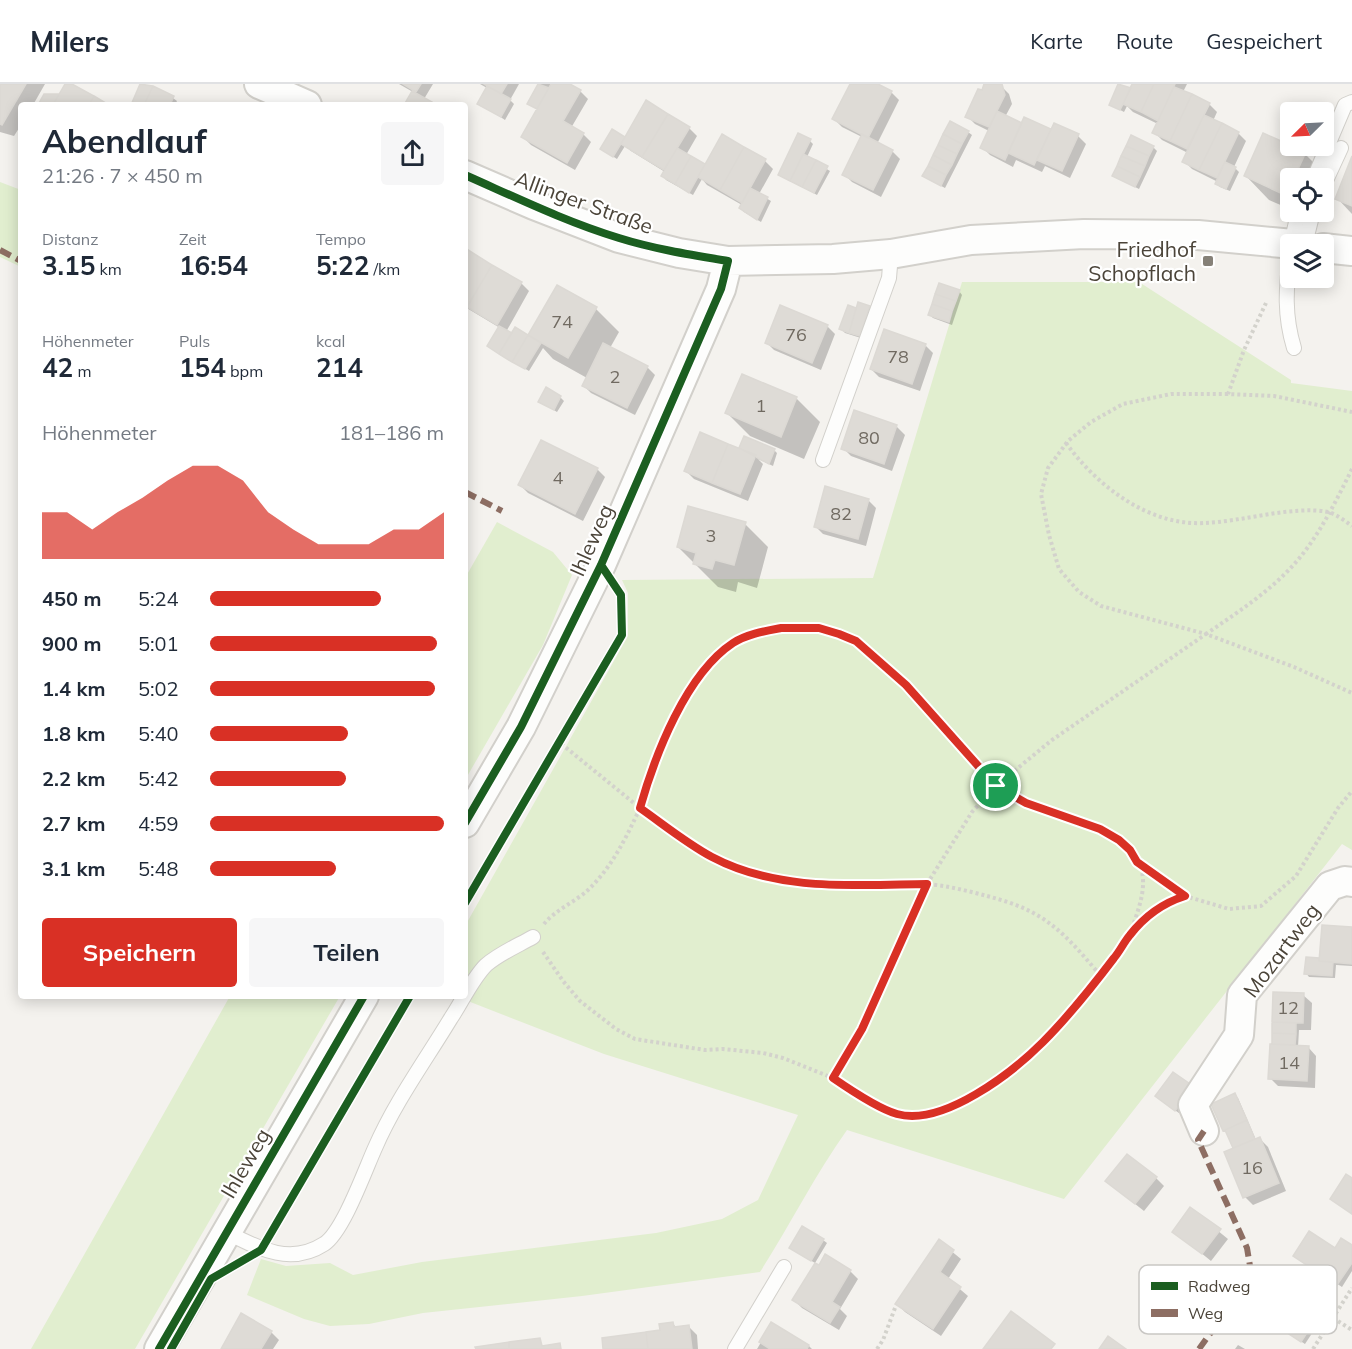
<!DOCTYPE html>
<html lang="de">
<meta charset="utf-8">
<style>
:root{--surface:#fff;--page:#f6f6f7;--text:#1f2937;--muted:#747a83;--line:#e0e1e3;--accent:#d93025}
body{margin:0;font-family:Mulish,sans-serif;background:var(--page);color:var(--text);height:100vh;display:flex;flex-direction:column;font-size:22px;white-space:nowrap}
*{box-sizing:border-box;margin:0}
p{font-size:20px;color:var(--muted)}
.icon{flex:none;width:33px;height:33px;fill:none;stroke:currentColor;stroke-width:2;stroke-linecap:round;stroke-linejoin:round}
.map{position:relative;flex:1;overflow:hidden}
.side{position:absolute;left:18px;top:18px;width:450px;height:897px;display:flex;flex-direction:column;background:var(--surface);border-radius:6px;box-shadow:0 3px 15px #0003}
.side>*{flex:none}
.needle{width:39px;rotate:246deg}
.controls{position:absolute;left:1280px;top:18px;display:grid;gap:12px}
.controls a{display:grid;place-items:center;width:54px;height:54px;border-radius:6px;background:var(--surface);box-shadow:0 3px 15px #0003;font-size:30px}
.pin{position:absolute;display:grid;place-items:center;width:51px;height:51px;color:#fff;margin:-26px;border:3px solid #fff;border-radius:50%;box-shadow:0 2px 6px #0007}
.round{display:grid;place-items:center;flex:none;width:63px;height:63px;border-radius:6px;background:var(--page)}
.headline{display:flex;align-items:center;justify-content:space-between;height:102px;padding:0 24px}
h1{font-size:33px;font-weight:700;line-height:45px}
.stats{display:grid;grid-template-columns:repeat(3,1fr);gap:9px;height:102px;padding:6px 24px}
.stats div{display:grid;align-content:center}
.stats b{font-size:26px;font-weight:700}
.stats small{font-size:16px;font-weight:400}
.stats p{font-size:16px}
.chart{height:168px;padding:12px 24px}
.chart p{display:flex;justify-content:space-between}
.chart svg{width:100%;height:108px;margin-top:6px;fill:var(--accent);opacity:.7}
.button{display:flex;gap:12px;margin-top:auto;padding:12px 24px}
.button a{flex:1;height:69px;border-radius:6px;background:var(--accent);color:#fff;font-size:24px;font-weight:700;line-height:69px;text-align:center}
.button a+a{background:var(--page);color:var(--text)}
ul{padding:0 24px;list-style:none;font-size:20px}
li{display:grid;grid-template-columns:96px 72px 1fr;align-items:center;height:45px}
li i{height:15px;border-radius:8px;background:var(--accent)}
header{display:flex;align-items:center;gap:36px;box-sizing:border-box;height:84px;padding:0 30px;background:var(--surface);border-bottom:2px solid var(--line)}
header strong{font-size:28px}
nav{display:flex;gap:33px;margin-inline-start:auto;font-size:21px}
.map>svg:first-child{display:block}
.green{fill:#e1eecf}
.shadow{fill:#0003}
.building{fill:#dedbd6;stroke:#dcd9d4;stroke-width:1.5}
.lines{fill:none;stroke-linecap:round;stroke-linejoin:round}
.service-casing{stroke:#d2d0cb;stroke-width:16}
.minor-casing{stroke:#d2d0cb;stroke-width:32}
.path{stroke:#d3d2cc;stroke-width:4;stroke-dasharray:3 3;stroke-linecap:butt}
.service{stroke:#fdfdfc;stroke-width:14}
.minor{stroke:#fdfdfc;stroke-width:28}
.quiet{stroke:#8d6e63;stroke-width:6;stroke-dasharray:12 6;stroke-linecap:butt}
.cycleway-casing{stroke:#fff;stroke-width:11}
.cycleway{stroke:#1b5e20;stroke-width:8}
.route-casing{stroke:#fff;stroke-width:12}
.route{stroke:#d93025;stroke-width:8}
.poi-dot{fill:#868178;stroke:#fff;stroke-width:2}
.labels{text-anchor:middle;dominant-baseline:central;stroke-width:4.5;stroke-linejoin:round;paint-order:stroke}
.number-label{font-size:18px;fill:#706a61}
.street-label{font-size:21px;fill:#4b4439;stroke:#fff}
.poi-label{font-size:21px;fill:#4b4439;stroke:#fff;text-anchor:end}
.key{fill:#fff;stroke:#c9c7c4;stroke-width:1.5}
.key-label{font-size:16px;fill:#4b4439}
</style>
<header>
<strong>Milers</strong>
<nav><a>Karte</a><a>Route</a><a>Gespeichert</a></nav>
</header>
<div class="map">
<svg width="1352" height="1265" viewBox="0 0 1352 1265">
<rect width="100%" height="100%" fill="#f4f2ee"/>
<path class="green" d="M0,98L21,106V183L0,173Z
M962,198H1139L1291,296V299L1352,307V766L1342,760L1064,1115L847,1046C815,1091 790,1141 760,1188L582,1212L423,1229L369,1240L330,1242L304,1235L247,1211L261,1175L286,1182L330,1179L353,1191L422,1178L656,1149L722,1135L758,1116L798,1031L604,970L455,912H465V842L628,552V509L622,496L873,494Z
M497,438L553,468L572,491L543,561L465,696V494Z
M230,912H340L135,1265H31Z"/>
<path class="shadow" d="M0,0H45L33,21H21V41L14,52L0,48Z
M142,0L173,14L177,17L175,21H132Z
M399,0H433L424,15L433,21H406L413,8Z
M480,0H519L510,16L514,20L505,36L479,19L487,4Z
M540,0H567L580,7L588,15L571,44L583,50L591,58L575,86L531,61L523,53L538,26L529,19Z
M851,0H875L891,8L899,16L877,60L892,67L900,75L881,113L852,98L844,90L862,53L842,43L834,35Z
M986,0L1001,2L1009,10L1012,20L1005,33L1023,41L1025,35L1052,47L1078,52L1086,60L1070,94L1045,82L1042,88L1016,76L1013,83L990,71L982,63L989,47L975,40L967,32Z
M1134,0H1187L1183,8L1209,20L1217,28L1213,37L1238,49L1246,57L1234,83L1239,88L1230,107L1220,103L1217,100L1218,98L1192,85L1184,77L1188,69L1162,56L1154,48L1158,40L1133,28L1127,22L1124,28L1111,21Z
M689,44L697,52L686,71L706,82L723,52L765,77L773,85L759,110L771,117L761,138L744,128L740,124L742,121L707,101L702,95L693,111L666,96L663,92L665,88L631,67L625,62L617,75L606,68L624,54L625,55Z
M968,48L972,51L945,104L928,95L924,92Z
M810,57L813,60L807,73L830,87L817,111L779,90Z
M1153,63L1157,67L1139,105L1114,92Z
M1305,70L1328,93L1290,94V125L1269,116L1246,92Z
M1352,76V130L1337,114Z
M465,166L521,199L529,207L506,248L529,253L558,203L596,225L619,248L610,264L647,283L655,291L635,331L591,309L583,301L587,294L553,275L543,264L529,287L492,265L500,244L465,223Z
M959,207L962,211L952,241L933,234L930,231Z
M849,223L857,226L869,223L872,227L864,255L845,249L841,245Z
M827,242L835,250L821,286L774,266L766,258Z
M925,261L933,269L920,307L879,293L871,285Z
M743,292L797,315L820,338L804,375L750,352L727,329Z
M560,313L564,317L557,328L540,318Z
M855,328L897,343L905,351L892,387L851,372L843,364Z
M774,366L777,369L773,382L758,375L763,380L748,417L694,395L686,387L745,368Z
M597,385L605,393L583,437L528,409L520,401Z
M868,416L876,424L866,462L823,450L815,442Z
M745,440L768,463L757,504L738,498L736,508L718,503L678,463Z
M1352,845V882L1336,881L1335,894L1309,893L1306,889L1307,874L1321,876Z
M1274,910L1303,911L1312,919L1311,946H1299L1298,963H1308L1316,972L1315,1004L1278,1002L1270,994L1275,962L1273,960Z
M1195,1007L1179,1029L1160,1016Z
M1234,1011L1238,1014L1256,1056L1260,1055L1268,1063L1286,1107L1253,1121L1245,1113L1235,1065L1228,1050L1224,1046Z
M1156,1094L1164,1102L1144,1127L1115,1104Z
M1191,1125L1228,1155L1211,1177L1174,1147Z
M823,1156L827,1159L815,1179L795,1167Z
M939,1157L961,1175L948,1195L968,1212L941,1252L905,1228L897,1220Z
M1352,1163V1187L1342,1203L1299,1175Z
M850,1187L858,1195L840,1225L847,1232L839,1246L802,1224L794,1216Z
M1299,1223L1323,1224L1326,1228L1305,1260L1262,1232Z
M673,1240L677,1244L689,1243L697,1251L698,1265H605L662,1248Z
M772,1240L809,1262L812,1265H757Z
M271,1248L279,1256L273,1265H223Z
M1238,1261L1245,1265H1235Z"/>
<path class="building" d="M0,0H26L2,41L0,40Z
M65,0H72L94,12L89,21H53Z
M140,0L153,2L144,21H131Z
M403,0H421L416,8Z
M484,0H507L501,10Z
M538,0L549,4L537,25L527,20Z
M551,0H570L581,6L563,37L584,49L567,79L521,53Z
M850,0H878L892,7L868,54L832,35Z
M984,0H1002L1005,11L989,43L965,33L978,5L982,6Z
M1118,0L1131,4L1120,26L1109,21Z
M1132,0H1154L1141,28L1123,20Z
M1154,0H1175L1158,37L1141,28Z
M153,2L174,12L170,21H144Z
M487,2L511,15L501,33L477,20Z
M1174,3L1192,10L1170,57L1152,49Z
M412,7L432,18L430,21H404Z
M44,10H59L53,21H38Z
M1192,10L1210,19L1187,65L1170,57Z
M94,12L109,21H89Z
M646,16L668,30L642,73L621,60Z
M997,27L1022,39L1005,76L980,64Z
M668,30L690,43L664,86L642,73Z
M1204,31L1222,39L1199,86L1182,78Z
M1024,33L1051,45L1034,81L1008,69Z
M950,37L969,47L962,60L943,50Z
M1054,39L1079,50L1062,87L1037,76Z
M1222,39L1239,48L1217,94L1199,86Z
M612,45L625,53L613,73L600,65Z
M798,49L811,55L790,97L778,91Z
M1263,49L1306,68L1294,94H1290V104L1287,112L1244,92Z
M722,50L744,63L720,106L698,93Z
M862,50L893,66L873,106L842,91Z
M943,50L962,60L957,70L938,61Z
M1131,51L1154,62L1149,72L1126,62Z
M938,61L957,70L952,81L933,71Z
M1126,62L1149,72L1145,82L1121,72Z
M744,63L766,75L742,119L720,106Z
M677,64L691,72L675,100L661,92Z
M803,70L816,76L802,103L790,97Z
M933,71L952,81L946,91L928,82Z
M691,72L705,80L689,109L675,100Z
M1121,72L1145,82L1140,93L1117,82Z
M1352,72V122L1335,115Z
M816,76L828,82L814,109L802,103Z
M1225,78L1236,83L1226,105L1215,100Z
M928,82L946,91L941,102L922,92Z
M1117,82L1140,93L1135,103L1112,92Z
M750,104L768,113L757,136L739,124Z
M465,164L492,181L467,223L465,222Z
M492,181L522,198L497,241L467,223Z
M939,199L960,206L956,217L935,210Z
M557,201L597,223L568,274L528,251Z
M935,210L956,217L952,227L932,220Z
M858,218L870,222L860,252L849,249Z
M932,220L952,227L949,238L928,231Z
M780,221L828,241L812,279L765,259Z
M848,221L856,224L849,249L839,245Z
M499,242L512,249L499,270L487,262Z
M515,243L528,251L512,278L499,270Z
M884,245L926,260L912,300L870,285Z
M528,251L541,259L525,285L512,278Z
M603,259L648,282L627,324L582,302Z
M742,290L797,313L781,353L725,329Z
M546,303L561,312L554,326L538,318Z
M854,326L897,341L884,380L841,365Z
M700,348L728,360L712,399L684,387Z
M744,352L775,365L769,380L739,364Z
M541,356L598,384L575,430L518,401Z
M728,360L756,371L740,410L712,399Z
M825,402L869,415L858,455L814,443Z
M688,422L746,438L734,481L715,476L712,485L693,480L696,469L677,463Z
M1322,841L1352,843V880L1319,877Z
M1306,873L1319,874V877L1333,878L1332,892L1304,890Z
M1273,908L1304,909L1303,939L1272,938Z
M1272,938L1296,939V950L1272,949Z
M1272,949L1296,950L1295,961L1272,960Z
M1270,960L1309,962L1307,997L1268,995Z
M1173,988L1193,1002L1175,1027L1155,1012Z
M1235,1009L1247,1036L1223,1047L1211,1020Z
M1247,1036L1255,1055L1233,1064L1225,1046Z
M1260,1053L1279,1099L1243,1114L1224,1068Z
M1127,1070L1157,1093L1135,1120L1105,1097Z
M1346,1090L1352,1094V1130L1330,1115Z
M1190,1123L1221,1145L1202,1170L1172,1148Z
M802,1142L824,1155L811,1177L789,1164Z
M1309,1147L1335,1164L1341,1154L1352,1161V1179L1337,1201L1293,1172Z
M939,1155L954,1166L940,1188L961,1203L933,1245L895,1220Z
M825,1170L851,1186L832,1218L840,1223L830,1239L792,1216L815,1179L819,1181Z
M1273,1204L1298,1221L1305,1210L1324,1223L1301,1258L1257,1229Z
M1011,1227L1055,1260L1051,1265H983Z
M241,1229L272,1247L261,1265H221Z
M673,1238L674,1243L689,1241L692,1265H648L646,1248L660,1246L659,1240Z
M771,1238L809,1261L807,1265H770L759,1258Z
M646,1248L648,1265H603L602,1254Z
M1108,1252L1126,1265H1099Z
M540,1254L542,1262L560,1259L561,1265H509V1258Z
M509,1258V1265H476L475,1263Z"/>
<g class="lines">
<g class="service-casing">
<path id="service" d="M1314,94L1345,21L1352,18
M1323,103L1341,64
M1291,160L1296,138L1300,128
M1305,160L1313,128
M1290,171C1286,205 1284,231 1294,264
M823,376L889,194L891,170
M226,1148C258,1164 290,1182 324,1160C343,1148 365,1086 375,1064C395,1018 425,977 451,934C462,918 472,895 486,881C500,869 517,862 533,853
M735,1265L784,1183"/>
</g>
<g class="minor-casing">
<path id="minor" d="M259,0L307,21
M465,91L534,121L619,154L679,169L728,177L833,175L891,170L971,156L1084,150L1198,151L1293,160
M1323,164L1352,167
M465,739L521,643L601,481L721,205L728,177
M1204,1047L1193,1021L1239,951L1242,911L1330,802L1345,797L1352,798
M159,1265L364,912"/>
</g>
<path class="path" d="M1266,219L1244,266L1228,310L1274,312L1352,328
M1066,359C1097,402 1149,442 1204,439C1241,438 1293,421 1328,428C1336,430 1345,437 1352,442
M1352,385C1336,417 1320,450 1297,477C1271,507 1238,528 1206,550L1294,583L1352,609
M1138,779L1185,812
M544,840C555,826 575,818 588,806C612,783 626,754 640,724L559,658
M543,868L563,897L580,917L616,945L635,955L705,966L723,965L763,969L783,974L833,994L897,1030L915,1031L933,1030L950,1025L965,1017L1011,986L1042,959L1072,927L1115,873L1130,851L1168,817L1185,812L1229,825L1261,822L1296,792L1338,724L1352,707
M1100,891C1082,870 1065,849 1042,834C1025,823 1006,817 987,812C968,807 945,801 925,800C869,798 812,806 757,791C713,779 676,750 640,724C654,674 688,584 735,558C752,548 773,545 792,544C831,543 854,553 882,579C913,606 939,638 966,668C979,683 991,699 1008,709C1046,734 1139,740 1143,795C1144,814 1136,831 1131,848
M833,994L863,945L927,800L972,728L996,702L1052,656L1206,550L1101,522L1079,508L1059,485L1049,451L1041,410L1048,384L1068,357L1091,338L1123,320L1171,310H1228
M1333,1234L1352,1246
M877,1265L883,1256L895,1224
M1313,1265L1352,1204"/>
<use href="#service" class="service"/>
<use href="#minor" class="minor"/>
<path class="quiet" d="M0,166L21,177
M465,408L502,427
M1199,1265L1243,1204L1250,1182L1247,1164L1198,1056L1204,1047"/>
<g class="cycleway-casing">
<path id="cycleway" d="M465,91C515,113 566,138 619,154C654,165 692,171 728,177L721,205L601,481L521,643L465,739
M465,819L622,551L621,511L601,481
M159,1265L364,912
M171,1265L211,1195L261,1166L410,912"/>
</g>
<use href="#cycleway" class="cycleway"/>
</g>
<g class="lines">
<g class="route-casing">
<path id="route" d="M781,544H819L839,550L856,557L906,601L996,702L1026,719L1100,745L1119,756L1130,766L1137,778L1185,812C1163,819 1144,833 1130,851C1124,858 1120,867 1114,874C1092,903 1069,932 1043,958C1013,988 943,1043 897,1030C879,1025 849,1005 833,994L862,945L927,800C855,801 778,808 712,773C686,759 663,740 640,724C655,671 686,590 733,559C747,550 765,547 781,544Z"/>
</g>
<use href="#route" class="route"/>
</g>
<rect class="poi-dot" x="1202" y="171" width="12" height="12" rx="3"/>
<g class="labels">
<g class="number-label">
<text x="562" y="237">74</text>
<text x="796" y="250">76</text>
<text x="898" y="272">78</text>
<text x="615" y="292">2</text>
<text x="761" y="321">1</text>
<text x="869" y="353">80</text>
<text x="558" y="393">4</text>
<text x="841" y="429">82</text>
<text x="711" y="451">3</text>
<text x="1288" y="923">12</text>
<text x="1289" y="978">14</text>
<text x="1252" y="1083">16</text>
</g>
<g class="street-label">
<text transform="translate(584 118) rotate(20)">Allinger Straße</text>
<text transform="translate(591 456) rotate(-66)">Ihleweg</text>
<text transform="translate(1281 866) rotate(-53)">Mozartweg</text>
<text transform="translate(245 1079) rotate(-60)">Ihleweg</text>
</g>
<g class="poi-label">
<text x="1196" y="165">Friedhof<tspan x="1196" dy="24">Schopflach</tspan></text>
</g>
</g>
<rect x="1139" y="1181" width="198" height="69" rx="9" class="key"/>
<rect x="1151" y="1198" width="27" height="8" fill="#1b5e20"/>
<rect x="1151" y="1225" width="27" height="8" fill="#8d6e63"/>
<g class="key-label">
<text x="1188" y="1208">Radweg</text>
<text x="1188" y="1235">Weg</text>
</g>
</svg>
<div class="controls">
<a><svg class="needle" viewBox="-14 -14 28 28"><path d="M0-13l5 13h-10z" fill="#e53935"/><path d="M0 13l5-13h-10z" fill="#747a83"/></svg></a>
<a><svg class="icon" aria-label="locate" viewBox="0 0 24 24"><circle cx="12" cy="12" r="6"/><path d="M12 2v4M12 18v4M2 12h4M18 12h4"/></svg></a>
<a><svg class="icon" aria-label="layers" viewBox="0 0 24 24"><path d="M12 4l9 5-9 5-9-5zM3 14l9 5 9-5"/></svg></a>
</div>
<div class="pin" style="left:996px;top:702px;background:#1e9e55"><svg class="icon" aria-label="arrive" viewBox="0 0 24 24"><path d="M6 21V4h12l-3 4 3 4H6"/></svg></div>
<section class="side">
<div class="headline"><div><h1>Abendlauf</h1><p>21:26 · 7 × 450 m</p></div><a class="round"><svg class="icon" aria-label="share" viewBox="0 0 24 24"><path d="M12 15V3M7 8l5-5 5 5M5 13v7h14v-7"/></svg></a></div>
<div class="stats">
<div><p>Distanz</p><b>3.15<small> km</small></b></div>
<div><p>Zeit</p><b>16:54</b></div>
<div><p>Tempo</p><b>5:22<small> /km</small></b></div>
</div>
<div class="stats">
<div><p>Höhenmeter</p><b>42<small> m</small></b></div>
<div><p>Puls</p><b>154<small> bpm</small></b></div>
<div><p>kcal</p><b>214</b></div>
</div>
<div class="chart"><p><span>Höhenmeter</span>181–186 m</p>
<svg viewBox="0 0 160 44" preserveAspectRatio="none"><path d="M0 44V25L10 25L20 32L30 25L40 19L50 12L60 6L70 6L80 12L90 25L100 32L110 38L120 38L130 38L140 32L150 32L160 25V44z"/></svg>
</div>
<ul>
<li><b>450 m</b>5:24<i style="width:73%"></i></li>
<li><b>900 m</b>5:01<i style="width:97%"></i></li>
<li><b>1.4 km</b>5:02<i style="width:96%"></i></li>
<li><b>1.8 km</b>5:40<i style="width:59%"></i></li>
<li><b>2.2 km</b>5:42<i style="width:58%"></i></li>
<li><b>2.7 km</b>4:59<i style="width:100%"></i></li>
<li><b>3.1 km</b>5:48<i style="width:54%"></i></li>
</ul>
<div class="button"><a>Speichern</a><a>Teilen</a></div>
</section>
</div>
